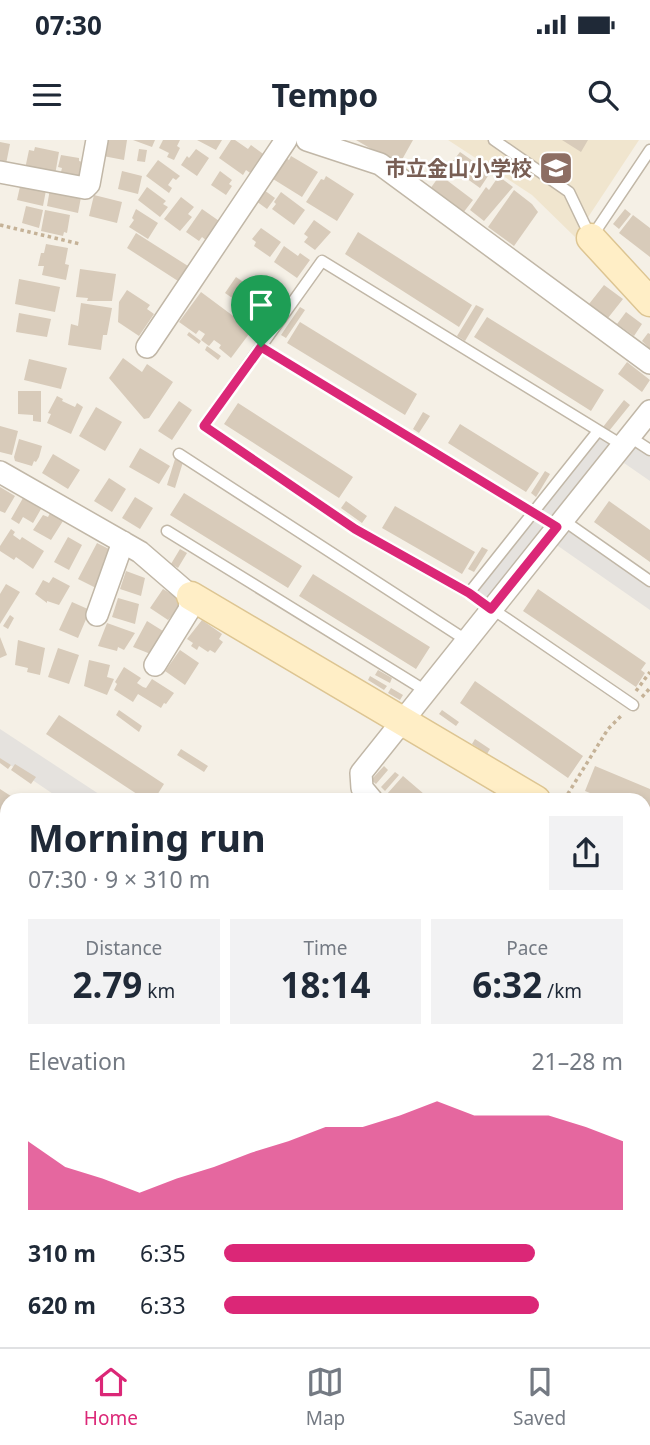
<!DOCTYPE html>
<meta charset="utf-8">
<style>
:root{--surface:#fff;--page:#f2f2f3;--text:#1f2937;--muted:#747a83;--line:#e0e1e3;--accent:#db2777}
body{margin:0;font-family:"Noto Sans","Noto Sans JP",sans-serif;background:var(--page);color:var(--text);height:100vh;display:flex;flex-direction:column;font-size:26px;white-space:nowrap}
*{box-sizing:border-box;margin:0}
p{font-size:23px;color:var(--muted)}
.icon{flex:none;width:38px;height:38px;fill:none;stroke:currentColor;stroke-width:2;stroke-linecap:round;stroke-linejoin:round}
.map{position:relative;flex:1;overflow:hidden}
.drawer{position:absolute;left:0px;top:653px;width:651px;height:555px;display:flex;flex-direction:column;background:var(--surface);border-radius:21px 21px 0 0;box-shadow:0 4px 10px #0003}
.drawer>*{flex:none}
.pin{position:absolute;display:grid;place-items:center;width:60px;height:60px;color:#fff;margin:-72px -30px;border-radius:50% 50% 50% 0;rotate:-45deg;box-shadow:0 0 7px #0007}
.pin .icon{rotate:45deg}
.round{display:grid;place-items:center;flex:none;width:74px;height:74px;border-radius:0px;background:var(--page)}
.summary{display:flex;align-items:center;justify-content:space-between;height:119px;padding:0 28px}
h1{font-size:38px;font-weight:700;line-height:52px}
.stats{display:grid;grid-template-columns:repeat(3,1fr);gap:10px;height:119px;padding:7px 28px}
.stats div{display:grid;align-content:center;border-radius:0px;background:var(--page);text-align:center}
.stats b{font-size:35px;font-weight:700}
.stats small{font-size:19px;font-weight:400}
.stats p{font-size:19px}
.chart{height:196px;padding:14px 28px}
.chart p{display:flex;justify-content:space-between}
.chart svg{width:100%;height:126px;margin-top:7px;fill:var(--accent);opacity:.7}
ul{padding:0 28px;list-style:none;font-size:23px}
li{display:grid;grid-template-columns:112px 84px 1fr;align-items:center;height:52px}
li i{height:18px;border-radius:9px;background:var(--accent)}
.status{display:flex;justify-content:space-between;align-items:center;height:49px;padding:0 35px;background:var(--surface);direction:ltr}
.status svg{height:19px;fill:currentColor}
header{display:flex;justify-content:space-between;align-items:center;height:91px;padding:0 28px;background:var(--surface);font-size:32px;font-weight:700}
.dock{display:flex;justify-content:space-around;align-items:center;height:98px;border-top:2px solid var(--line);background:var(--surface);font-size:19px;color:var(--muted)}
.dock a{display:grid;justify-items:center;gap:4px}
.dock .current{color:var(--accent)}
.map>svg:first-child{display:block}
.education{fill:#f0e5ce}
.sand{fill:#fdedbd}
.parking{fill:#e5e2de}
.water{fill:#9bd7f8}
.building{fill:#d8cbba}
.lines{fill:none;stroke-linecap:round;stroke-linejoin:round}
.lane-casing{stroke:#c1b7a7;stroke-width:13}
.street-casing{stroke:#c1b7a7;stroke-width:24}
.secondary-casing{stroke:#ddc592;stroke-width:31}
.path{stroke:#c5b297;stroke-width:3.5;stroke-dasharray:3.5 3.5;stroke-linecap:butt}
.lane{stroke:#fff;stroke-width:10}
.street{stroke:#fff;stroke-width:21}
.secondary{stroke:#ffeec6;stroke-width:28}
.route-casing{stroke:#fff;stroke-width:14}
.route{stroke:#db2777;stroke-width:9}
.labels{text-anchor:middle;dominant-baseline:central;stroke-width:5;stroke-linejoin:round;paint-order:stroke}
.education-label{font-size:21px;font-weight:bold;fill:#785e54;stroke:#fff;text-anchor:end}
</style>
<div class="status"><b>07:30</b><svg viewBox="0 0 49 12"><path d="M0 12V9h3v3zM5 12V6h3v6zM10 12V3h3v9zM15 12V0h3v12zM26 1h20v11H26zM47 4h2v5h-2z"/></svg></div>
<header><svg class="icon" aria-label="menu" viewBox="0 0 24 24"><path d="M4 6h16M4 12h16M4 18h16"/></svg>Tempo<svg class="icon" aria-label="search" viewBox="0 0 24 24"><circle cx="10" cy="10" r="6"/><path d="M15 15l6 6"/></svg></header>
<div class="map">
<svg width="650" height="1207" viewBox="0 0 650 1207">
<rect width="100%" height="100%" fill="#f5f0e6"/>
<path class="education" d="M448,0H639L575,97L532,55Z"/>
<path class="sand" d="M7,1084V1200H302L309,1207H0V1089Z"/>
<path class="parking" d="M598,291L622,305L563,380L650,441V470L548,399L491,469L469,453Z
M635,307L650,317V341L624,323Z
M0,589L108,660H62L0,618Z"/>
<path class="water" d="M644,1144L650,1147V1207H578L576,1201L644,1200Z"/>
<path class="building" d="M106,0H127L124,20L103,16Z
M133,0H155L152,7Z
M163,0H180L177,6L180,8L174,20L167,17L169,13L159,8Z
M197,0H222L216,10Z
M231,0H235L248,9L251,5L266,16L253,35L246,30L243,35L219,18Z
M356,0H413L399,25Z
M562,0H588L581,12Z
M0,2L10,4L6,24L0,23Z
M35,7L59,12L55,35L25,29L29,10L34,11Z
M139,9L147,10L145,22L137,21Z
M196,9L209,18L197,36L181,25L187,16L189,18Z
M460,12L490,33L480,48L449,26Z
M61,15L79,18V21L86,23L83,40L60,36L62,28L58,27Z
M291,16L318,32L302,57L273,39L286,18L289,20Z
M158,20L180,36L176,40L173,38L168,45L172,48L169,53L146,36Z
M122,31L142,36L138,54L118,49Z
M220,31L232,40L229,44L232,46L226,55L211,45Z
M440,35L473,60L463,73L430,49Z
M326,36L354,54L337,81L306,62L321,39L324,40Z
M501,38L513,47L484,81L470,70L486,47L489,50L496,40L498,41Z
M21,42L47,45L43,66L17,60Z
M147,47L166,61L163,64L168,67L160,77L138,60Z
M50,49L82,52L78,73L47,66Z
M264,50L275,58L267,69L256,61Z
M514,50L532,64L538,72L514,106L488,87Z
M281,52L305,70L294,85L272,69L276,64L274,62Z
M94,55L122,62L117,83L89,76Z
M181,57L194,67L188,74L192,77L180,91L164,79Z
M26,66L43,70L39,88L22,83Z
M136,69L158,83L148,99L129,87L134,80L132,78Z
M202,69L222,83L207,101L202,97L199,101L186,92Z
M625,69L631,74L619,89L613,84Z
M45,70L70,75L67,93L64,92L63,96L41,91Z
M633,75L650,88V117L619,93Z
M314,80L331,92L315,110L304,102L308,97L304,94Z
M261,88L281,102L270,117L254,106L256,102L252,99Z
M358,92L472,165L459,187L345,114Z
M136,93L188,126L178,141L127,108Z
M46,104L68,108L65,124L69,125L66,140L42,135L44,126H38L41,113H44Z
M284,106L298,116L300,113L310,120L297,138L274,122Z
M80,129L116,134L112,161H87L88,158L76,157Z
M236,137L274,163L263,179L225,153Z
M19,139L60,147L55,172L15,164Z
M604,145L623,159L608,178L589,164Z
M127,150L150,165L147,169L154,174L139,196L118,182L119,162Z
M201,152L252,190L231,218L219,208L221,205L214,200L209,206L201,200L205,194L199,190L196,194L179,182Z
M81,163L112,168L107,195H103L101,210L68,205L71,184L78,186Z
M476,165L484,169L465,201L457,196Z
M300,167L305,170L286,198L281,195Z
M626,172L642,184L634,196L617,184Z
M19,173L51,179L47,197L16,192Z
M487,177L604,250L591,271L474,197Z
M300,182L417,254L405,275L287,203Z
M189,192L201,201L199,204L187,195Z
M648,193L650,194V209L642,201Z
M207,206L221,216L218,220L205,210Z
M123,218L142,232L147,224L173,242L149,278L144,279L109,238Z
M29,219L67,228L61,249L24,240Z
M627,222L650,240L642,252L618,234Z
M18,251H41V282L33,281V275L18,274Z
M57,256L63,259L62,261L75,267L77,263L83,267L71,294L47,283L51,274L48,273Z
M624,260L630,265L609,291L603,287Z
M179,261L192,270L172,300L158,291Z
M238,263L353,337L339,358L224,284Z
M96,267L122,282L105,311L79,296Z
M423,272L430,276L419,293L413,289Z
M460,284L539,333L526,352L448,303Z
M0,286L18,291L12,315L0,312Z
M19,299L42,306L39,317L36,322L34,321L32,326L15,321L14,317Z
M140,308L170,326L159,344L129,327Z
M53,314L80,330L68,349L42,333Z
M175,319L183,322L175,348L167,345Z
M545,331L550,334L536,357L531,353Z
M109,338L126,349L112,372L94,361Z
M0,347L15,356L5,373L0,371Z
M184,353L302,426L288,448L170,375Z
M135,357L153,368L140,389L122,378Z
M23,358L41,369L33,383L23,377L19,384L11,379Z
M346,361L367,376L362,383L341,368Z
M609,361L650,390V422L594,382Z
M395,366L475,412L462,434L382,388Z
M50,373L63,381L51,400L33,390L43,375L48,377Z
M11,389L15,392L13,395L20,400L22,397L44,411L33,429L16,417L14,420L0,411V406Z
M68,397L82,405L69,430L54,422Z
M97,403L109,409L103,423L107,426L96,448L78,439Z
M482,407L488,410L474,432L468,429Z
M180,409L187,413L178,428L171,424Z
M126,431L145,438L141,456L120,449Z
M313,434L430,507L416,529L299,456Z
M53,437L70,446L59,465L47,461V463L35,454L43,440L49,443Z
M6,444L20,452L0,484V454Z
M163,449L183,461L176,480L171,477L168,480L150,468Z
M538,449L646,523L641,530L645,533L636,547L523,471Z
M118,458L139,464L135,484L112,477Z
M72,462L90,470L78,498L59,490Z
M10,475L14,478L8,489L3,486Z
M202,480L222,494L219,499L223,502L215,513L210,510L208,512L199,506L197,510L191,506L193,503L187,499Z
M147,481L163,491L161,496L166,499L153,515L133,507Z
M107,483L135,493L124,510L118,507L117,511L98,506Z
M0,497L7,515L0,518Z
M18,500L45,508L40,535L27,532L28,528L15,525Z
M58,508L79,515L69,544L48,537Z
M180,510L199,523L185,545L165,531Z
M89,520L110,525L107,537L114,539L107,555L84,546Z
M124,527L141,538L137,543L143,547L146,548L152,539L174,553L166,564L164,563L161,568L138,554L133,562L114,550L117,544L115,542Z
M378,530L392,538L390,543L375,535Z
M370,536L387,546L384,550L368,540Z
M475,541L583,616L568,638L460,563Z
M391,548L403,555L400,560L388,553Z
M119,570L142,586L139,592L116,575Z
M442,570L459,582L456,586L439,574Z
M59,575L164,644L154,660H146L46,594Z
M475,599L490,609L487,614L472,604Z
M181,609L208,626L204,632L177,615Z
M0,618L11,625L8,629L0,623Z
M15,624L36,637L31,644L11,630Z
M384,626L388,630L376,644L371,640Z
M595,626L650,649V677L644,675V660H607L585,651Z
M395,632L399,635L385,651L381,647Z
M403,636L431,660H393L387,654Z
M0,649L17,660H7V683L3,680L0,684Z
M0,725L7,729V736L0,732Z
M644,872L650,873V894L644,893Z
M644,926L650,928V957L644,956Z
M7,928V976L0,967V934Z
M644,962L650,964V986L644,983Z
M0,977L7,987L0,992Z
M644,1005L650,1008V1037L644,1034Z
M650,1055V1088L644,1082V1060Z
M650,1103V1141L644,1131V1106Z
M444,1200H465L459,1207H451Z
M471,1200H476L483,1207H464Z
M529,1200H543L548,1207H520Z"/>
<g class="lines">
<g class="lane-casing">
<path id="lane" d="M494,0L569,52L591,98
M591,98L650,10
M261,207L557,387
M630,297L650,310
M622,305L322,121L204,286L355,389L469,453L633,565
M179,314L466,500
M563,380L650,441
M167,391L426,551
M469,453L598,291"/>
</g>
<g class="street-casing">
<path id="street" d="M307,0L380,24L650,223
M0,32L85,48L89,44L97,0
M147,207L286,0
M0,332L140,412L191,456L189,470L155,525
M97,475L123,402
M372,660L362,648L361,633L650,271
M644,805L650,793
M0,831L7,850
M644,904L650,905
M644,994L650,997
M0,1027L7,1023
M312,1200L318,1207
M488,1200L491,1207"/>
</g>
<g class="secondary-casing">
<path id="secondary" d="M591,98L650,162
M191,456L536,660
M644,723L650,725"/>
</g>
<path class="path" d="M0,85L80,104
M636,551L650,532
M642,557L650,548
M564,660L608,589L623,574
M644,1139L650,1142
M562,1200L566,1207"/>
<use href="#lane" class="lane"/>
<use href="#street" class="street"/>
<use href="#secondary" class="secondary"/>
</g>
<g class="lines">
<g class="route-casing">
<path id="route" d="M261,207L557,387L491,469L469,453L355,389L204,286Z"/>
</g>
<use href="#route" class="route"/>
</g>
<defs>
<g id="school-square" transform="scale(1.75)"><rect x="-9" y="-9" width="18" height="18" rx="4" fill="#8d6e63" stroke="#fff"/><path d="M0-5L7-2L0 1L-7-2ZM-4 1L0 2.5L4 1V4Q0 6-4 4Z" fill="#fff"/></g>
</defs>
<g fill-rule="evenodd">
<use href="#school-square" x="556" y="28"/>
</g>
<g class="labels">
<g class="education-label">
<text x="532" y="28">市立金山小学校</text>
</g>
</g>
</svg>
<div class="pin" style="left:261px;top:207px;background:#1e9e55"><svg class="icon" aria-label="arrive" viewBox="0 0 24 24"><path d="M6 21V4h12l-3 4 3 4H6"/></svg></div>
<section class="drawer">
<div class="summary"><div><h1>Morning run</h1><p>07:30 · 9 × 310 m</p></div><a class="round"><svg class="icon" aria-label="share" viewBox="0 0 24 24"><path d="M12 15V3M7 8l5-5 5 5M5 13v7h14v-7"/></svg></a></div>
<div class="stats">
<div><p>Distance</p><b>2.79<small> km</small></b></div>
<div><p>Time</p><b>18:14</b></div>
<div><p>Pace</p><b>6:32<small> /km</small></b></div>
</div>
<div class="chart"><p><span>Elevation</span>21–28 m</p>
<svg viewBox="0 0 160 44" preserveAspectRatio="none"><path d="M0 44V20L10 29L20 33L30 38L40 33L50 29L60 24L70 20L80 15L90 15L100 11L110 6L120 11L130 11L140 11L150 15L160 20V44z"/></svg>
</div>
<ul>
<li><b>310 m</b>6:35<i style="width:78%"></i></li>
<li><b>620 m</b>6:33<i style="width:79%"></i></li>
</ul>
</section>
</div>
<nav class="dock">
<a class="current"><svg class="icon" aria-label="home" viewBox="0 0 24 24"><path d="M3 11l9-7 9 7M6 9v11h12V9"/></svg>Home</a>
<a><svg class="icon" aria-label="map" viewBox="0 0 24 24"><path d="M3 6l6-2 6 2 6-2v14l-6 2-6-2-6 2zM9 4v14M15 6v14"/></svg>Map</a>
<a><svg class="icon" aria-label="saved" viewBox="0 0 24 24"><path d="M7 4h10v16l-5-4-5 4z"/></svg>Saved</a>
</nav>
